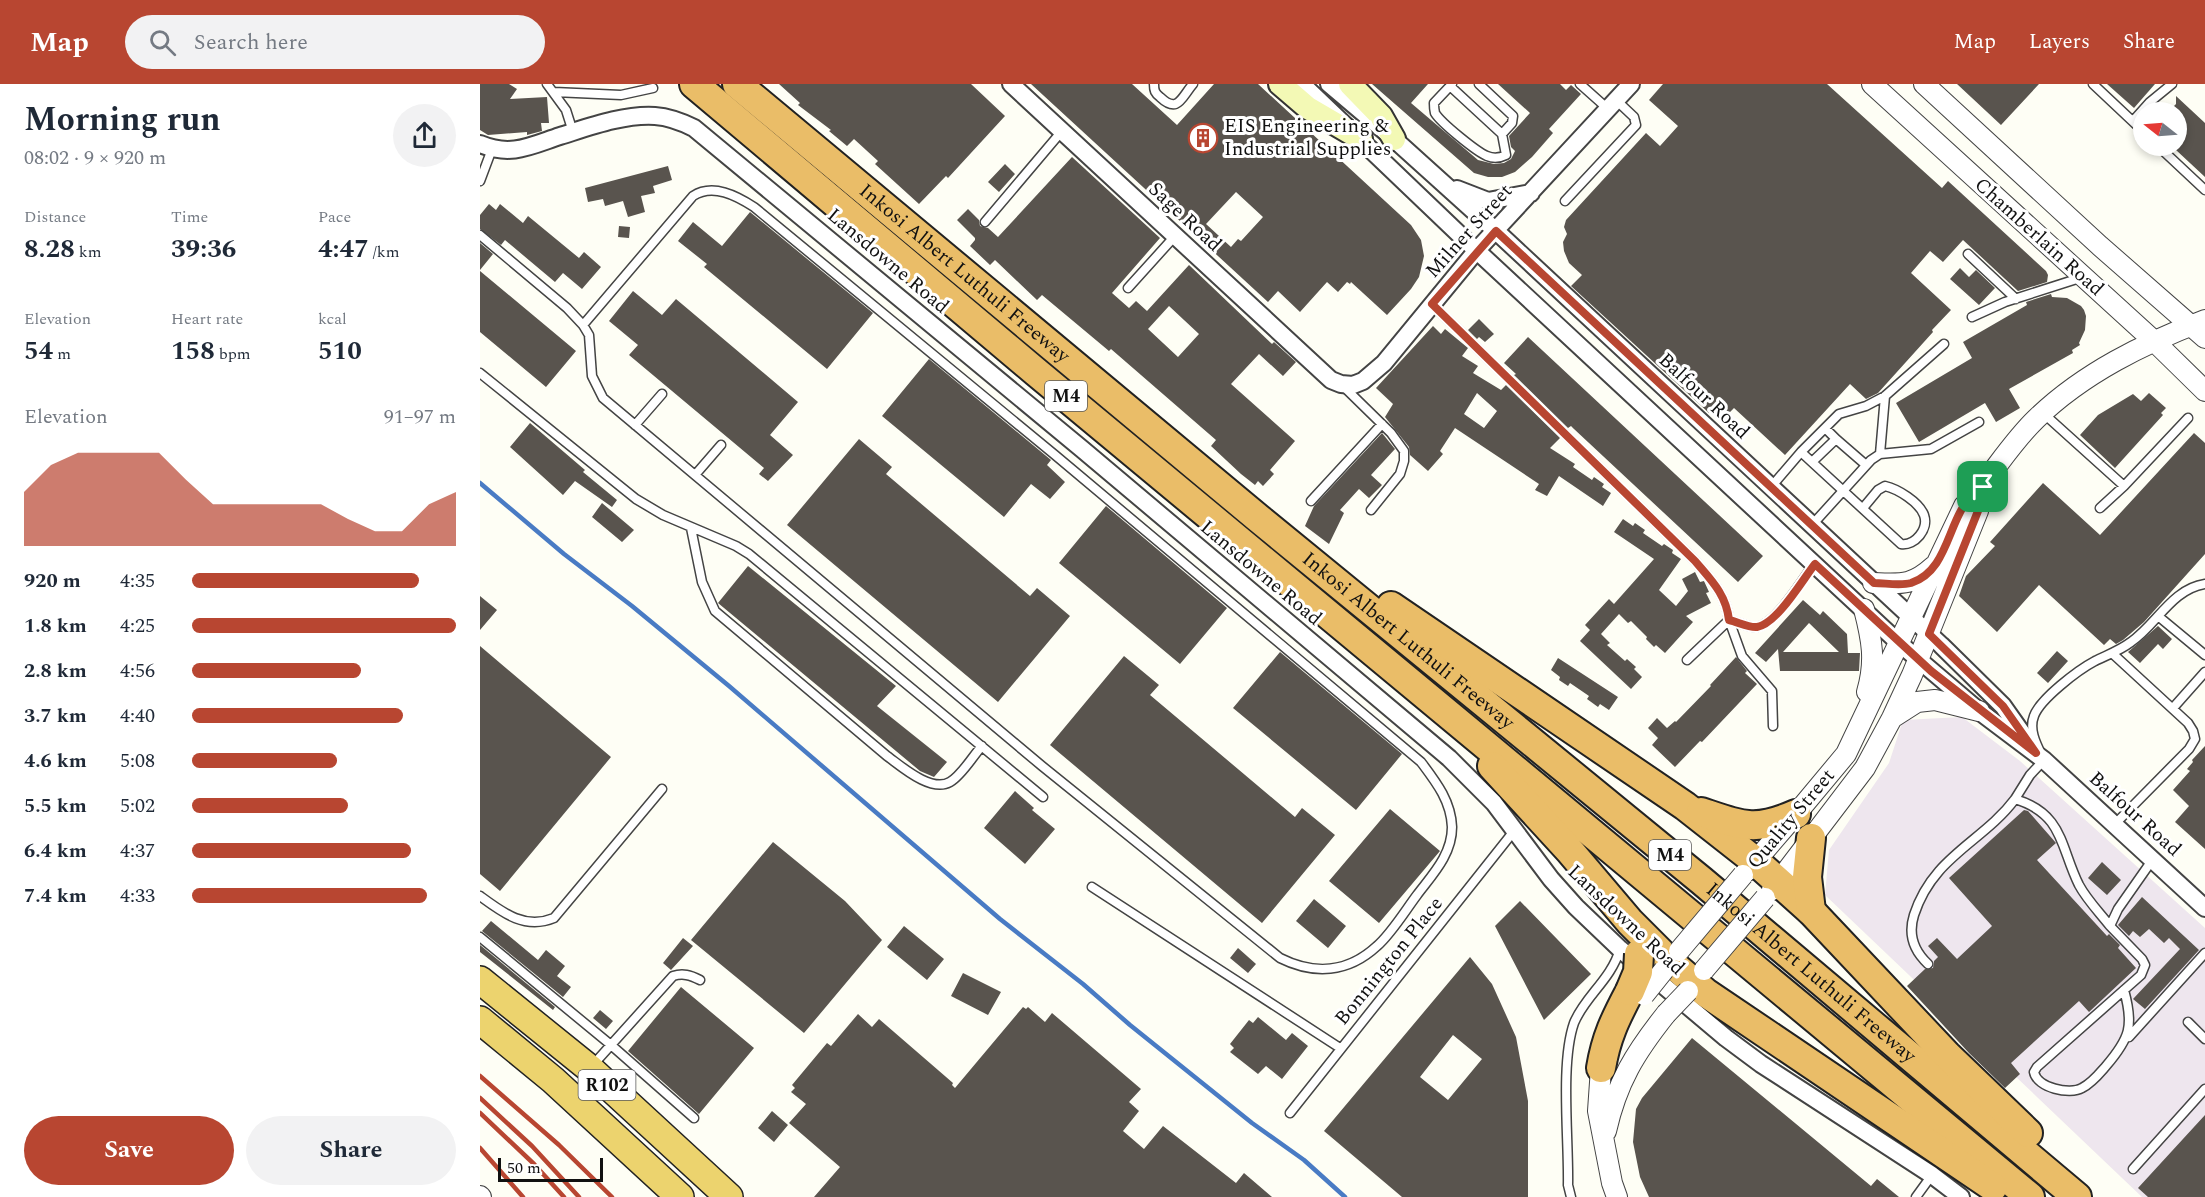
<!DOCTYPE html>
<meta charset="utf-8">
<style>
:root{--surface:#fff;--page:#f2f2f3;--text:#1f2937;--muted:#747a83;--accent:#b84631}
body{margin:0;font-family:Spectral,serif;background:var(--page);color:var(--text);height:100vh;display:flex;flex-direction:column;font-size:22px;white-space:nowrap}
*{box-sizing:border-box;margin:0}
p{font-size:20px;color:var(--muted)}
.icon{flex:none;width:33px;height:33px;fill:none;stroke:currentColor;stroke-width:2;stroke-linecap:round;stroke-linejoin:round}
.map{position:relative;flex:1;overflow:hidden}
.panel{display:flex;flex-direction:column;background:var(--surface);width:480px}
.panel>*{flex:none}
.needle{width:39px;rotate:287deg}
.tools{position:absolute;left:1653px;top:18px;display:grid;gap:12px}
.tools a{display:grid;place-items:center;width:54px;height:54px;border-radius:50%;background:var(--surface);box-shadow:0 3px 9px #0003;font-size:30px}
.scale{position:absolute;left:18px;bottom:15px;width:105px;box-sizing:border-box;padding-left:6px;border:3px solid #111;border-top:0;font-size:16px;line-height:21px;white-space:nowrap;color:#111;-webkit-text-stroke:4px #fff;paint-order:stroke}
.pin{position:absolute;display:grid;place-items:center;width:51px;height:51px;color:#fff;margin:-26px;border-radius:12px;box-shadow:0 3px 9px #0006}
.round{display:grid;place-items:center;flex:none;width:63px;height:63px;border-radius:32px;background:var(--page)}
.headline{display:flex;align-items:center;justify-content:space-between;height:102px;padding:0 24px}
h1{font-size:33px;font-weight:700;line-height:45px}
.figures{display:grid;grid-template-columns:repeat(3,1fr);gap:9px;height:102px;padding:6px 24px}
.figures div{display:grid;align-content:center}
.figures b{font-size:26px;font-weight:700}
.figures small{font-size:16px;font-weight:400}
.figures p{font-size:16px}
.chart{height:168px;padding:12px 24px}
.chart p{display:flex;justify-content:space-between}
.chart svg{width:100%;height:108px;margin-top:6px;fill:var(--accent);opacity:.7}
.primary-button{display:flex;gap:12px;margin-top:auto;padding:12px 24px}
.primary-button a{flex:1;height:69px;border-radius:36px;background:var(--accent);color:#fff;font-size:24px;font-weight:700;line-height:69px;text-align:center}
.primary-button a+a{background:var(--page);color:var(--text)}
ul{padding:0 24px;list-style:none;font-size:20px}
li{display:grid;grid-template-columns:96px 72px 1fr;align-items:center;height:45px}
li i{height:15px;border-radius:8px;background:var(--accent)}
header{display:flex;align-items:center;gap:36px;box-sizing:border-box;height:84px;padding:0 30px;background:var(--accent);color:#fff}
header strong{font-size:28px}
nav{display:flex;gap:33px;margin-inline-start:auto;font-size:21px}
.search{width:420px;height:54px;background:var(--page);display:flex;align-items:center;gap:15px;box-sizing:border-box;padding:0 21px;border-radius:33px;color:var(--muted);font-size:22px}
main{display:flex;flex:1;min-height:0}
.map>svg:first-child{display:block}
.industrial{fill:#eee6ee}
.lines{fill:none;stroke-linecap:round;stroke-linejoin:round}
.stream{stroke:#497bc4;stroke-width:4.5}
.building{fill:#59544e;fill-rule:evenodd}
.service-casing{stroke:#444;stroke-width:11}
.minor-casing{stroke:#444;stroke-width:20}
.tertiary-casing{stroke:#444;stroke-width:22}
.secondary-casing{stroke:#333;stroke-width:26}
.trunk-casing{stroke:#222;stroke-width:30}
.motorway-casing{stroke:#222;stroke-width:32}
.service{stroke:#fff;stroke-width:8}
.minor{stroke:#fff;stroke-width:16}
.tertiary{stroke:#fff;stroke-width:20}
.secondary{stroke:#f3f9b5;stroke-width:22}
.trunk{stroke:#ecd36e;stroke-width:27}
.motorway{stroke:#eabd68;stroke-width:28}
.rail{stroke:#b84631;stroke-width:4.5}
.tertiary-bridge-casing{stroke:#444;stroke-width:22;stroke-linecap:butt}
.motorway-bridge-casing{stroke:#222;stroke-width:32;stroke-linecap:butt}
.tertiary-bridge{stroke:#fff;stroke-width:20}
.motorway-bridge{stroke:#eabd68;stroke-width:28}
.route-casing{stroke:#fff;stroke-width:12}
.route{stroke:#b84631;stroke-width:8}
.labels{text-anchor:middle;dominant-baseline:central;stroke-width:6;stroke-linejoin:round;paint-order:stroke}
.shield{fill:#fff;stroke:#585858;stroke-width:1.5}
.shield-label{font-size:18px;font-weight:bold;fill:#111}
.poi-label{font-size:20px;fill:#111;stroke:#fff;text-anchor:start}
.street-label{font-size:20px;fill:#111;stroke:#fff}
</style>
<header>
<strong>Map</strong>
<div class="search"><svg class="icon" aria-label="search" viewBox="0 0 24 24"><circle cx="10" cy="10" r="6"/><path d="M15 15l6 6"/></svg>Search here</div>
<nav><a>Map</a><a>Layers</a><a>Share</a></nav>
</header>
<main>
<section class="panel">
<div class="headline"><div><h1>Morning run</h1><p>08:02 · 9 × 920 m</p></div><a class="round"><svg class="icon" aria-label="share" viewBox="0 0 24 24"><path d="M12 15V3M7 8l5-5 5 5M5 13v7h14v-7"/></svg></a></div>
<div class="figures">
<div><p>Distance</p><b>8.28<small> km</small></b></div>
<div><p>Time</p><b>39:36</b></div>
<div><p>Pace</p><b>4:47<small> /km</small></b></div>
</div>
<div class="figures">
<div><p>Elevation</p><b>54<small> m</small></b></div>
<div><p>Heart rate</p><b>158<small> bpm</small></b></div>
<div><p>kcal</p><b>510</b></div>
</div>
<div class="chart"><p><span>Elevation</span>91–97 m</p>
<svg viewBox="0 0 160 44" preserveAspectRatio="none"><path d="M0 44V22L10 11L20 6L30 6L40 6L50 6L60 17L70 27L80 27L90 27L100 27L110 27L120 33L130 38L140 38L150 27L160 22V44z"/></svg>
</div>
<ul>
<li><b>920 m</b>4:35<i style="width:86%"></i></li>
<li><b>1.8 km</b>4:25<i style="width:100%"></i></li>
<li><b>2.8 km</b>4:56<i style="width:64%"></i></li>
<li><b>3.7 km</b>4:40<i style="width:80%"></i></li>
<li><b>4.6 km</b>5:08<i style="width:55%"></i></li>
<li><b>5.5 km</b>5:02<i style="width:59%"></i></li>
<li><b>6.4 km</b>4:37<i style="width:83%"></i></li>
<li><b>7.4 km</b>4:33<i style="width:89%"></i></li>
</ul>
<div class="primary-button"><a>Save</a><a>Share</a></div>
</section>
<div class="map">
<svg width="1725" height="1113" viewBox="0 0 1725 1113">
<rect width="100%" height="100%" fill="#fefef5"/>
<path class="industrial" d="M1482,633L1540,677L1725,844V1113H1662L1345,811L1349,766L1409,679L1423,636Z"/>
<g class="lines">
<path class="stream" d="M0,399L84,470L152,522L249,602L520,835L603,900L650,941L772,1039L824,1076L865,1113"/>
</g>
<path class="building" d="M0,0H29L37,5L30,15L67,13L69,39H61L62,47L47,51V48L8,51L0,46Z
M299,0H491L525,32L468,94L466,92L439,120L395,80L398,77L374,55L367,62L349,47L351,46L318,21L320,19Z
M551,0H652L697,41L734,0H778L931,141L941,156L944,172L939,193L931,205L907,231L871,198L870,200L867,198L858,208L847,198L820,228L798,207L788,218ZM756,108L783,133L761,157L758,155L751,163L726,140Z
M892,0H948L931,19L998,76L1014,80L1024,79L1031,75L1035,67L1031,63L1029,52L1050,29L1018,0H1080L1086,6L1091,1L1101,10L1069,45L1073,49L1052,73L1035,88L1022,93H1008L994,89Z
M1183,0H1347L1462,104L1468,97L1566,187L1568,191L1567,198L1538,207L1483,156L1463,178L1450,167L1431,189L1471,226L1452,246L1453,248L1398,309L1386,315L1370,300L1305,371L1254,324L1248,330L1237,320L1229,329L1091,202L1102,191L1089,179L1084,167L1083,158L1087,150L1084,143L1086,136L1166,49L1180,62L1198,42L1169,16Z
M1477,0H1559L1521,41Z
M1627,0H1675L1654,24Z
M1696,12L1725,39V93L1696,66V28H1688L1696,20Z
M592,73L680,154L632,209L649,224L656,217L667,227L709,181L792,260L794,258L816,278L803,292L779,270L751,300L815,357L790,386L794,390L783,402L778,397L775,401L761,390L731,362L736,356L631,265L629,267L562,211L557,216L515,176L510,181L490,162L495,156V154L477,136L488,125L499,136L500,142L508,144L518,153ZM689,222L719,250L698,273L668,245Z
M525,80L535,90L519,108L508,98Z
M188,82L192,96L173,102L175,109L161,112L165,128L148,133L143,117L125,122L123,115L108,118L105,104Z
M9,120L16,126L20,120L43,139L48,132L99,174L104,168L121,183L102,205L83,189L75,198L25,156L21,161L0,145V131Z
M270,128L393,229L347,285L224,183L227,180L198,157L213,138L242,162Z
M139,142L150,143L149,154L138,153Z
M0,159L13,170L0,186Z
M1480,184L1489,193L1496,186L1515,204L1499,221L1470,195Z
M0,187L96,267L66,303L0,248Z
M153,207L182,231L196,215L318,318L290,351L313,371L288,397L279,390L284,384L149,271L158,261L129,237Z
M1571,210L1572,213L1587,214L1601,222L1604,226L1606,232L1605,246L1599,259L1600,261L1592,266L1593,269L1529,305L1540,324L1516,338L1505,319L1439,358L1416,319L1492,274L1483,258L1547,221L1546,218Z
M999,235L1014,250L1005,258L999,253L997,255L988,246Z
M953,242L961,250L965,245L988,264L982,272L998,282L993,289L1021,306L1026,301L1080,354L1070,364L1095,380L1093,383L1112,396L1114,393L1124,400L1122,403L1131,409L1123,422L1079,392L1067,412L1055,406L1059,400L975,344L960,367L963,370L948,387L930,371L929,363L905,333L913,320L896,304ZM997,309L1017,327L1004,344L984,330Z
M1048,253L1283,472L1258,498L1094,345L1091,342L1088,344L1034,291L1036,290L1024,279Z
M449,275L571,376L567,381L585,398L570,415L551,400L524,433L402,332Z
M1669,309L1686,324L1681,329L1683,331L1635,384L1600,351L1618,331L1653,310L1661,317Z
M50,339L105,386L103,388L137,416L132,423L95,397L83,411L30,363Z
M902,349L915,365L891,391L902,401L889,414L879,405L860,426L864,429L849,460L825,442L834,422Z
M1714,349L1725,359V470L1664,538L1643,556L1636,560L1630,555L1624,561L1559,501L1517,548L1479,512L1486,492L1515,462L1510,458L1563,399L1620,451Z
M379,355L412,383L406,390L550,512L557,504L590,532L518,618L307,441Z
M122,419L154,446L142,458L112,433Z
M626,422L747,524L700,580L579,479Z
M1143,435L1153,442L1155,439L1165,446L1163,449L1182,462L1184,460L1193,466L1192,469L1201,475L1179,506L1196,522L1208,507L1202,495L1215,488L1220,498L1224,497L1229,508L1226,509L1231,519L1206,532L1213,538L1185,569L1176,561L1174,563L1166,555L1167,553L1151,537L1148,539L1139,530L1121,550L1130,559L1127,561L1145,577L1147,575L1156,583L1154,585L1162,593L1151,605L1100,557L1110,546L1105,541L1129,515L1134,520L1174,475L1134,448Z
M268,482L416,602L397,622L467,678L454,693L440,687L238,519Z
M0,512L17,526L0,546Z
M1323,516L1340,531L1343,527L1367,550L1368,569H1380L1379,587H1300L1298,565L1286,578L1275,569ZM1329,539L1359,568H1303Z
M1678,542L1692,555L1683,565L1678,560L1660,579L1648,568Z
M0,562L131,673L20,807L0,790Z
M1577,567L1588,577L1568,599L1557,589Z
M800,568L922,670L876,726L753,624Z
M644,572L679,601L670,611L815,733L822,724L855,751L782,839L570,661Z
M1256,573L1267,587L1265,589L1277,600L1222,658L1220,657L1195,683L1172,661L1178,654L1168,644L1177,634L1187,644L1195,637L1196,638L1231,602L1230,601Z
M1078,574L1138,613L1129,626L1120,620L1118,623L1107,615L1109,612L1090,599L1088,602L1079,596L1080,593L1071,586Z
M1725,662V765L1695,738L1709,722L1693,706L1710,687L1707,685L1713,678L1712,676Z
M535,707L554,724L552,726L575,745L545,780L504,744Z
M910,725L960,767L899,839L849,797Z
M1544,726L1548,727L1576,759L1557,776L1627,852L1629,850L1640,861L1638,864L1656,884L1609,928L1599,917L1531,979L1540,990L1525,1004L1489,969L1427,902L1445,885L1453,884L1454,877L1458,873L1448,862L1457,854L1477,875L1512,842L1469,794Z
M293,758L365,817L402,856L324,949L211,856Z
M1622,778L1641,796L1627,811L1608,794Z
M1662,813L1719,866L1665,925L1653,915L1700,865L1689,854L1684,859L1669,845L1660,853L1653,847L1649,852L1638,841Z
M834,815L866,842L848,864L816,837Z
M1040,817L1111,890L1064,936L1015,842Z
M11,837L58,876L66,866L85,882L77,892L91,903L83,913L2,847Z
M424,842L464,875L447,896L407,863Z
M203,854L213,862L191,886L183,879Z
M0,861L75,923L73,926L0,868Z
M758,864L776,880L768,889L750,874Z
M990,873L1012,900L1036,953L1048,1017V1113H922L844,1047ZM973,951L1002,975L968,1016L940,993Z
M483,889L521,908L508,931L471,912Z
M201,903L274,964L219,1030L148,967Z
M543,923L546,925L548,923L565,938L572,929L661,1005L649,1018L659,1027L643,1047L664,1065L683,1042L756,1099L764,1089L792,1113H334L360,1083L309,1039L326,1020L311,1008L315,1004L312,1001L347,959L351,962L378,930L392,943L399,935L473,999L472,1001L475,1004Z
M120,926L133,937L126,945L113,934Z
M778,933L806,956L812,949L828,962L802,995L786,982L778,990L750,968L754,964L750,960L769,936L773,939Z
M1212,954L1391,1102L1397,1095L1419,1113H1169L1160,1093L1153,1058L1156,1025L1162,1014Z
M292,1027L308,1041L294,1058L278,1044Z
M1725,1031V1113H1668L1658,1104Z"/>
<g class="lines">
<g class="service-casing">
<path id="service" d="M67,0L86,26L93,48
M674,0C674,7 675,9 680,13C698,30 701,14 713,0
M972,0L954,19C954,23 954,25 955,29C961,39 997,68 1007,72C1014,75 1020,74 1026,71L1022,50
M1100,0L1128,25
M1613,0L1664,48
M970,2L1022,50L1032,39L1033,32L999,0
M74,8L141,11L173,4
M1653,37L1670,18L1692,0
M1678,62L1725,106
M0,97L12,65
M1085,117L1156,41L1154,33L1136,16
M505,138L582,47
M0,151L87,224L103,241L109,251L112,292L123,314L562,682L800,874C834,891 868,889 897,862C911,850 925,827 937,811C952,791 972,771 972,743C971,717 956,698 941,678L575,371L274,123C257,112 233,99 213,112L103,241
M1488,170L1536,215
M648,204L695,152
M952,220L1215,477C1231,496 1246,510 1249,536C1258,538 1269,544 1277,543C1296,540 1323,495 1334,480
M1492,233L1525,218L1603,193
M0,289L156,415L183,431L256,462L269,470L563,713
M864,303L911,349L924,367V377L920,390L891,426
M1563,329L1644,402
M155,341L182,310
M1356,355L1386,381
M1321,368L1421,460C1435,462 1449,445 1444,431C1439,418 1418,405 1405,402L1398,406L1383,424
M1400,370L1405,312
M1332,378L1356,355L1345,344
M215,391L241,361
M1291,403L1321,368L1359,330L1386,322L1405,312L1464,260
M831,417L902,340
M1620,424L1644,402L1708,334
M1332,441L1391,376L1400,370L1451,365L1499,338
M211,444L222,498L235,527L407,672C421,682 451,709 470,698C482,691 492,673 502,662
M1678,532L1725,571
M1633,570L1708,639L1713,647L1715,655L1709,665L1635,740
M1207,576L1249,536L1262,572L1292,607L1293,642
M1693,624L1725,588
M1535,715L1550,691L1564,676C1558,663 1548,647 1554,632C1560,615 1598,586 1615,577C1627,571 1639,567 1651,558C1677,540 1692,505 1725,500
M612,803L860,964
M0,812C23,829 45,846 74,834L182,705
M0,853L131,961L214,1034
M1448,880C1433,866 1428,850 1434,831C1453,772 1503,758 1535,715C1584,730 1580,763 1599,801C1607,816 1620,829 1630,842
M1644,906C1654,942 1650,954 1626,982C1619,990 1612,999 1602,1004C1590,1011 1557,1004 1554,988L1557,983L1661,891L1665,881L1662,875L1630,842L1638,825L1673,775
M1708,938L1725,955
M1649,953L1725,869
M112,982L193,892C203,889 210,891 220,896
M810,1029L1034,747
M1653,1085L1725,1005
M1091,1113L1088,1101C1089,1056 1080,979 1094,939C1105,912 1131,896 1140,865
M1436,1113L1452,1091"/>
</g>
<g class="minor-casing">
<path id="minor" d="M531,0L851,296L861,300L873,301L883,297L904,279L997,166L1151,0
M822,0L981,152L1419,559L1499,627L1564,676L1725,824
M849,0L914,55L1016,147L1461,561L1523,622L1547,656
M0,60C31,73 50,62 80,52C109,43 144,30 175,32C189,33 202,38 214,44L602,365L969,674L1014,719L1071,795L1096,823L1140,865L1246,954L1281,980L1452,1091L1481,1113
M977,105L1008,117L1051,109"/>
</g>
<g class="tertiary-casing">
<path id="tertiary" d="M1392,0L1675,258L1725,307
M1444,0L1620,162L1725,254
M1393,499C1422,500 1432,502 1454,482
M1384,525C1392,556 1396,577 1387,608
M1412,634L1437,618L1455,616L1499,627
M1267,787L1316,730L1366,670L1484,422C1510,395 1529,361 1556,335C1603,289 1665,259 1725,236
M1292,806L1385,684L1412,634L1432,591L1498,427L1503,403
M1127,973L1121,984L1118,1027L1132,1099L1137,1113
M1126,1047C1137,998 1155,969 1186,930
M0,1112L1,1113"/>
</g>
<g class="secondary-casing">
<path id="secondary" d="M800,0L828,24L881,55
M870,0L901,32L914,55"/>
</g>
<g class="trunk-casing">
<path id="trunk" d="M0,896L109,984L249,1113
M0,936L73,996L200,1113"/>
</g>
<g class="motorway-casing">
<g id="motorway">
<path d="M214,0L556,288L1550,1113"/>
<path id="s1" d="M257,0L778,434L1222,797L1597,1113"/>
<path d="M911,522L1205,722L1275,777L1331,827L1467,971L1548,1049"/>
<path d="M1012,682L1089,766L1150,838L1190,878L1226,909L1513,1103"/>
<path d="M1221,728C1263,742 1275,748 1316,730"/>
<path d="M1331,754L1327,793L1331,827"/>
<path d="M1121,984C1126,954 1135,935 1150,907"/>
</g>
</g>
<use href="#service" class="service"/>
<use href="#minor" class="minor"/>
<use href="#tertiary" class="tertiary"/>
<use href="#secondary" class="secondary"/>
<use href="#trunk" class="trunk"/>
<use href="#motorway" class="motorway"/>
<path class="rail" d="M0,992L79,1061L132,1113
M0,1014L52,1062L99,1113
M0,1029L54,1080L84,1113
M0,1064L43,1113"/>
<g class="tertiary-bridge-casing">
<path id="tertiary-bridge" d="M1199,867L1263,791
M1224,886L1285,814
M1164,911L1184,886
M1186,930L1208,907"/>
</g>
<g class="motorway-bridge-casing">
<path id="motorway-bridge" d="M1150,907L1158,888L1159,870"/>
</g>
<use href="#tertiary-bridge" class="tertiary-bridge"/>
<use href="#motorway-bridge" class="motorway-bridge"/>
</g>
<g class="lines">
<g class="route-casing">
<path id="route" d="M1016,147L1394,499C1405,499 1420,502 1431,499C1464,488 1467,449 1483,423C1488,416 1496,409 1503,403L1498,427L1449,550L1523,622L1556,669L1451,587L1335,480C1323,495 1297,540 1277,543C1269,544 1258,538 1249,536C1246,510 1231,496 1215,477L952,220Z"/>
</g>
<use href="#route" class="route"/>
</g>
<defs>
<g id="building-ring" transform="scale(1.5)"><circle r="9.5" fill="#fff" stroke="#b84631" stroke-width="1.5"/><path d="M-4-6H4V6H1V3H-1V6H-4ZM-2.5-4.3h1.7v1.8h-1.7ZM.8-4.3h1.7v1.8H.8ZM-2.5-1h1.7V.8h-1.7ZM.8-1h1.7V.8H.8Z" fill="#b84631"/></g>
</defs>
<g fill-rule="evenodd">
<use href="#building-ring" x="723" y="54"/>
</g>
<g class="labels">
<g class="shield">
<rect x="565" y="297" width="42" height="30" rx="4.5"/>
<rect x="1169" y="756" width="42" height="30" rx="4.5"/>
<rect x="98.5" y="986" width="57" height="30" rx="4.5"/>
</g>
<g class="shield-label">
<text x="586" y="312">M4</text>
<text x="1190" y="771">M4</text>
<text x="127" y="1001">R102</text>
</g>
<g class="poi-label">
<text x="744" y="42">EIS Engineering &amp;<tspan x="744" dy="23">Industrial Supplies</tspan></text>
</g>
<g class="street-label">
<text transform="translate(705 133) rotate(43)">Sage Road</text>
<text transform="translate(989 147) rotate(-48)">Milner Street</text>
<text transform="translate(1559 153) rotate(42)">Chamberlain Road</text>
<text transform="translate(408 177) rotate(40)">Lansdowne Road</text>
<text stroke="none"><textPath href="#s1" startOffset="296">Inkosi Albert Luthuli Freeway</textPath></text>
<text transform="translate(1224 312) rotate(43)">Balfour Road</text>
<text transform="translate(781 489) rotate(40)">Lansdowne Road</text>
<text stroke="none"><textPath href="#s1" startOffset="872">Inkosi Albert Luthuli Freeway</textPath></text>
<text transform="translate(1655 730) rotate(42)">Balfour Road</text>
<text transform="translate(1311 735) rotate(-50)">Quality Street</text>
<text transform="translate(1146 836) rotate(43)">Lansdowne Road</text>
<text transform="translate(909 877) rotate(-51)">Bonnington Place</text>
<text stroke="none"><textPath href="#s1" startOffset="1394">Inkosi Albert Luthuli Freeway</textPath></text>
</g>
</g>
</svg>
<div class="tools">
<a><svg class="needle" viewBox="-14 -14 28 28"><path d="M0-13l5 13h-10z" fill="#e53935"/><path d="M0 13l5-13h-10z" fill="#747a83"/></svg></a>
</div>
<div class="scale">50 m</div>
<div class="pin" style="left:1503px;top:403px;background:#1e9e55"><svg class="icon" aria-label="arrive" viewBox="0 0 24 24"><path d="M6 21V4h12l-3 4 3 4H6"/></svg></div>
</div>
</main>
